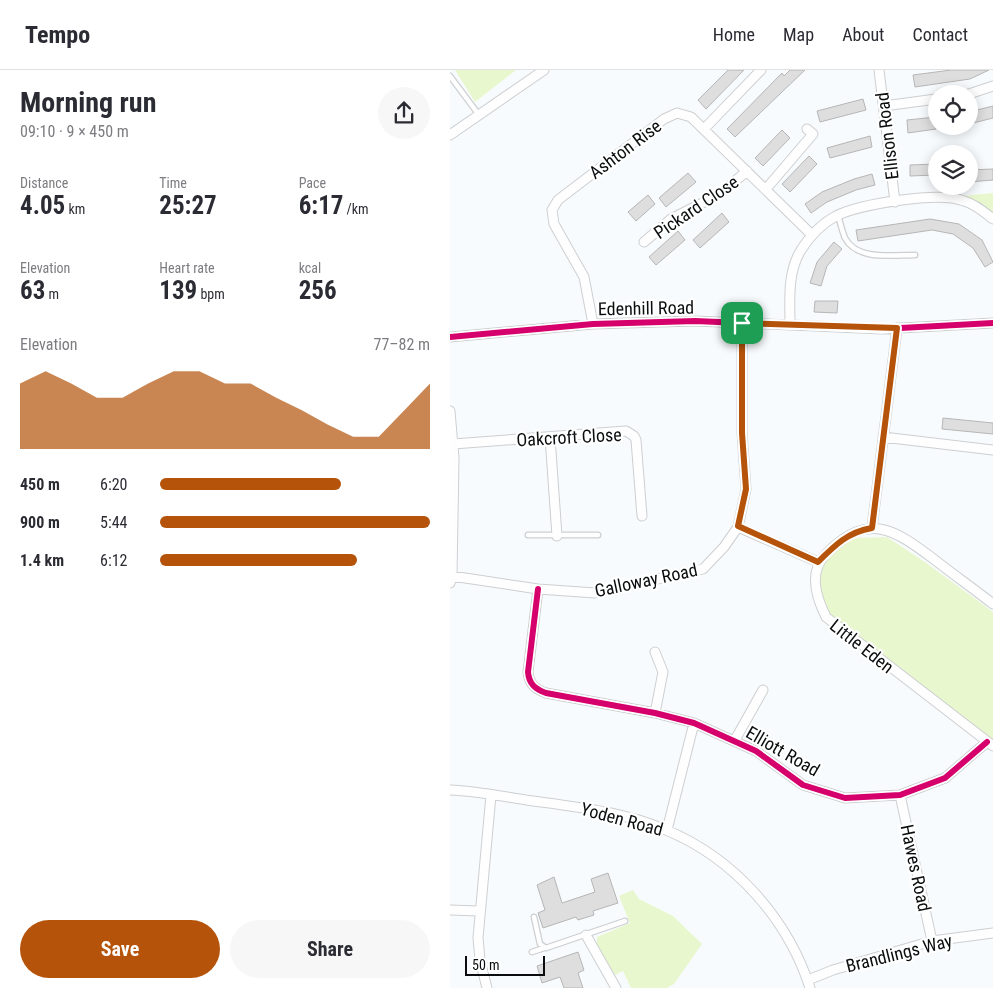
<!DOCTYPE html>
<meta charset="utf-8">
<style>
:root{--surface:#fff;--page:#f7f7f7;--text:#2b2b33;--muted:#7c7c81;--line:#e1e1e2;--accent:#b45309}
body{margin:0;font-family:"Roboto Condensed",sans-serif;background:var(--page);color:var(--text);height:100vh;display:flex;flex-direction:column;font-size:19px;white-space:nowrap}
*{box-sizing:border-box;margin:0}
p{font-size:16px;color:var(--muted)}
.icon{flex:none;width:28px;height:28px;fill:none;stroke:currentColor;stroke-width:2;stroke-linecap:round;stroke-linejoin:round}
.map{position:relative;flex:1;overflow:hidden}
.side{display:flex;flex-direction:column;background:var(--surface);width:450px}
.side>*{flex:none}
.buttons{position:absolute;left:478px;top:15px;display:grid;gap:10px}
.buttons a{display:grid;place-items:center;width:50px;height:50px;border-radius:50%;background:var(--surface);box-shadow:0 2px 12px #0003;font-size:25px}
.scale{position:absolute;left:15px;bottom:12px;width:80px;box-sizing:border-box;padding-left:5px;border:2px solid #0a0c0d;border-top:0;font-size:14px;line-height:18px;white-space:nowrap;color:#0a0c0d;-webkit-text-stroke:4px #fff;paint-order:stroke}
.pin{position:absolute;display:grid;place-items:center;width:42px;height:42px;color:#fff;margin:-21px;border-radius:10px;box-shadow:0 2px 8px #0006}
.round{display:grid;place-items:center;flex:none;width:52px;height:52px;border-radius:26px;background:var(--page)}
.summary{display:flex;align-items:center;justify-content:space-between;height:85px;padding:0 20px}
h1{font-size:28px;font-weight:700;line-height:38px}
.stats{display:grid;grid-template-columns:repeat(3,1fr);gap:8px;height:85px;padding:5px 20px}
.stats div{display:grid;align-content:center}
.stats b{font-size:25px;font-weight:700}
.stats small{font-size:14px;font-weight:400}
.stats p{font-size:14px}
.chart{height:140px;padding:10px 20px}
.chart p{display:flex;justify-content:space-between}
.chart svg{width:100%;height:90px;margin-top:5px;fill:var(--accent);opacity:.7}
.cta{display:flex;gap:10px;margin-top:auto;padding:10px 20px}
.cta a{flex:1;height:58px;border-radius:30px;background:var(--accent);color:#fff;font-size:20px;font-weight:700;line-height:58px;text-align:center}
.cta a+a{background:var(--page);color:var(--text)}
ul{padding:0 20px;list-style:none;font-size:16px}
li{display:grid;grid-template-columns:80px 60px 1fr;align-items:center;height:38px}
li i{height:12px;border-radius:6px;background:var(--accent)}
header{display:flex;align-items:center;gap:30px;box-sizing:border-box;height:70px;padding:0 25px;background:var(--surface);border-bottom:1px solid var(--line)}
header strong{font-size:24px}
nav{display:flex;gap:28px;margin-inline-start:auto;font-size:18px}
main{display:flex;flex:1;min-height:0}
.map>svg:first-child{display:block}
.green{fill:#e9f7ce}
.building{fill:#dedede;stroke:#b6b6b6}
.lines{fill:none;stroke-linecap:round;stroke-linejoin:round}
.service-casing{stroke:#cdcfd1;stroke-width:7}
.minor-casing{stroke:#cdcfd1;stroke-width:11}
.service{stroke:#fefeff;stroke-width:4.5}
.minor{stroke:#fefeff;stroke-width:9}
.cycleway-casing{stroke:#fff;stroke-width:9}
.cycleway{stroke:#d6006c;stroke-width:6}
.route-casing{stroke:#fff;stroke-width:10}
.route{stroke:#b45309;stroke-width:6}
.labels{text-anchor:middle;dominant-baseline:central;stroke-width:4.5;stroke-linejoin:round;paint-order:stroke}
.street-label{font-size:18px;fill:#0a0c0d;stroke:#fff}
</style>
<header>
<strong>Tempo</strong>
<nav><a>Home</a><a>Map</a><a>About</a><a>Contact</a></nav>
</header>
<main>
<section class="side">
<div class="summary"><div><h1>Morning run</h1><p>09:10 · 9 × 450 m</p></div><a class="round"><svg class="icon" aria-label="share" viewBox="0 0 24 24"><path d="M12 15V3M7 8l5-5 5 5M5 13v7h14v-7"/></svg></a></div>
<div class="stats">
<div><p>Distance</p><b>4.05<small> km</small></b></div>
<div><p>Time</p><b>25:27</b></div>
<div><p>Pace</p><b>6:17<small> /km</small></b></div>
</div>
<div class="stats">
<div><p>Elevation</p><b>63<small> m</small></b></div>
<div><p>Heart rate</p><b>139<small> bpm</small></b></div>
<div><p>kcal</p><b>256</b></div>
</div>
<div class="chart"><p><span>Elevation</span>77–82 m</p>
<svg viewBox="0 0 160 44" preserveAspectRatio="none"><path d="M0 44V12L10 6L20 12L30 19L40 19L50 12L60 6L70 6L80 12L90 12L100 19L110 25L120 32L130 38L140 38L150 25L160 12V44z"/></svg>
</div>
<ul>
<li><b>450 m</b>6:20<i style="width:67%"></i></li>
<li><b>900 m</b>5:44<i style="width:100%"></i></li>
<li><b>1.4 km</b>6:12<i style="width:73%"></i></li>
</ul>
<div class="cta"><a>Save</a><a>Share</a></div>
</section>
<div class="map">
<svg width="543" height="918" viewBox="0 0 543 918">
<rect width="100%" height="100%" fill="#f8fbfd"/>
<path class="green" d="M5,0H66L25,32Z
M543,123V145L512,126Z
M437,467L475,492L543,542V671L377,543L371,527L368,511L376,487L402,468Z
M183,820L189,829L223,846L252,874L224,914L217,918H181L173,901L165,905L147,876V867L180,853L169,826Z"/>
<path class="building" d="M278,0H294L256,39L248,30Z
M340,0H355L285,67L277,59L332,3L334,6Z
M501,0H539L520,9L465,17L463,5Z
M413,29L416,40L370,52L367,41Z
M543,36V48L519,54V42Z
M486,47V59L458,63L457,50Z
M332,60L340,68L313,96L305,88Z
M420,66L422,77L380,88L377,78Z
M359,86L367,94L340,122L332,114Z
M486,94V105L460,106V95Z
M543,99V110L519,112V100Z
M238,103L246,112L216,137L209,128Z
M422,104L425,115L406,120L377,132L361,143L355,134L372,122L404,109Z
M198,125L205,134L186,151L178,142Z
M272,143L279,152L250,178L243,170Z
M480,149L509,154L532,170L543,192L535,197L523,178L503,164L482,160L408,171L406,160Z
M228,161L235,170L206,195L199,187Z
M384,172L392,179L377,196L371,216L360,213L367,192Z
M365,231H388L387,243L364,242Z
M493,348L543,353V364L492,359Z
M158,803L168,833L143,841L144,845L128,850L126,847L93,858L88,843L95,840L87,815L104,807L112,833L145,822L141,809Z
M128,882L134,900L128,903L133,918H114L110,907L92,913L87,896Z"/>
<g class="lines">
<g class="service-casing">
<path id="service" d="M0,6L29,45
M388,145C390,152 392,161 395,168C407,191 443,185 465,185
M78,465H148
M84,847L90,874L96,878L175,851
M82,882L94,878"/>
</g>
<g class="minor-casing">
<path id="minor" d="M429,0L445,132
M519,24L543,16
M434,36L486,29
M254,59L311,0
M0,65L94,0
M316,119L363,64L357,59
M194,172L221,149L270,124L297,101
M143,254L134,207L104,154L102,140L108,130L214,49L227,43L241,47L362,165
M340,255C340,230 337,203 351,180C360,166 371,154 386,146C410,134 489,121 514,131C525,134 534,142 543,149
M0,267L143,254L245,251L432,259L543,253
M0,341L4,388L2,506L0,513
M100,367L107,466
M433,367L543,380
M3,374L176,361L184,366L186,370L192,446
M288,457L368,492
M422,458L447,258
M2,506L88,519L145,523L253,499L274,477L288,457L296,419L292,363V253
M88,519L78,602C79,614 85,619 96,623L205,643L244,653L306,681L353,715L395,728L450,725L495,708L537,672
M543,534C524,519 504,505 485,490C444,459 418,441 376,484C358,502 366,527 376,547L543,676
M205,582L213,602L205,643
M285,670L313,620
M0,720C28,721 55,727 83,731C128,737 174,742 216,760C284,788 338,849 360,918
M450,725L482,871
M217,760L244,653
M0,840L29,841
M136,865L166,918
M358,910L383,900L482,871L543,863
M37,918L30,890L28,868L41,725"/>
</g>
<use href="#service" class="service"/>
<use href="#minor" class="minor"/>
<g class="cycleway-casing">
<path id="cycleway" d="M0,267L143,254L245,251L432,259L543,253
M88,519L78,602C79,614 85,619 96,623L205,643L244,653L306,681L353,715L395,728L450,725L495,708L537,672"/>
</g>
<use href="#cycleway" class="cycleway"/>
</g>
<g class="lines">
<g class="route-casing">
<path id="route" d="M292,253L447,258L422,458C398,462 385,475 368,492L288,456L296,419L292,363Z"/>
</g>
<use href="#route" class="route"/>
</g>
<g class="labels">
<g class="street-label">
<text transform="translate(437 66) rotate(-97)">Ellison Road</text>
<text transform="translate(175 79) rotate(-37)">Ashton Rise</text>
<text transform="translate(246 137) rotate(-34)">Pickard Close</text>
<text transform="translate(196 238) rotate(-1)">Edenhill Road</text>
<text transform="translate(119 367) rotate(-3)">Oakcroft Close</text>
<text transform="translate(196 510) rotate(-12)">Galloway Road</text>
<text transform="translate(412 576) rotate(38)">Little Eden</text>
<text transform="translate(333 681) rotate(30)">Elliott Road</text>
<text transform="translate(172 749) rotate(15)">Yoden Road</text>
<text transform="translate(466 798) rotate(78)">Hawes Road</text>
<text transform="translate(449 883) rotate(-14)">Brandlings Way</text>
</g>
</g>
</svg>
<div class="buttons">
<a><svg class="icon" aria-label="locate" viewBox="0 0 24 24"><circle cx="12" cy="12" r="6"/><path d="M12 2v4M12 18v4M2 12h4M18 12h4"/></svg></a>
<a><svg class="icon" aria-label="layers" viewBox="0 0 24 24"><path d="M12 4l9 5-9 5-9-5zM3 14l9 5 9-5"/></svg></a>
</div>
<div class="scale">50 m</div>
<div class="pin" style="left:292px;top:253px;background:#1e9e55"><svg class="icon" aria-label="arrive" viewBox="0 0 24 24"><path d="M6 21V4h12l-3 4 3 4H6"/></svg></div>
</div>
</main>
